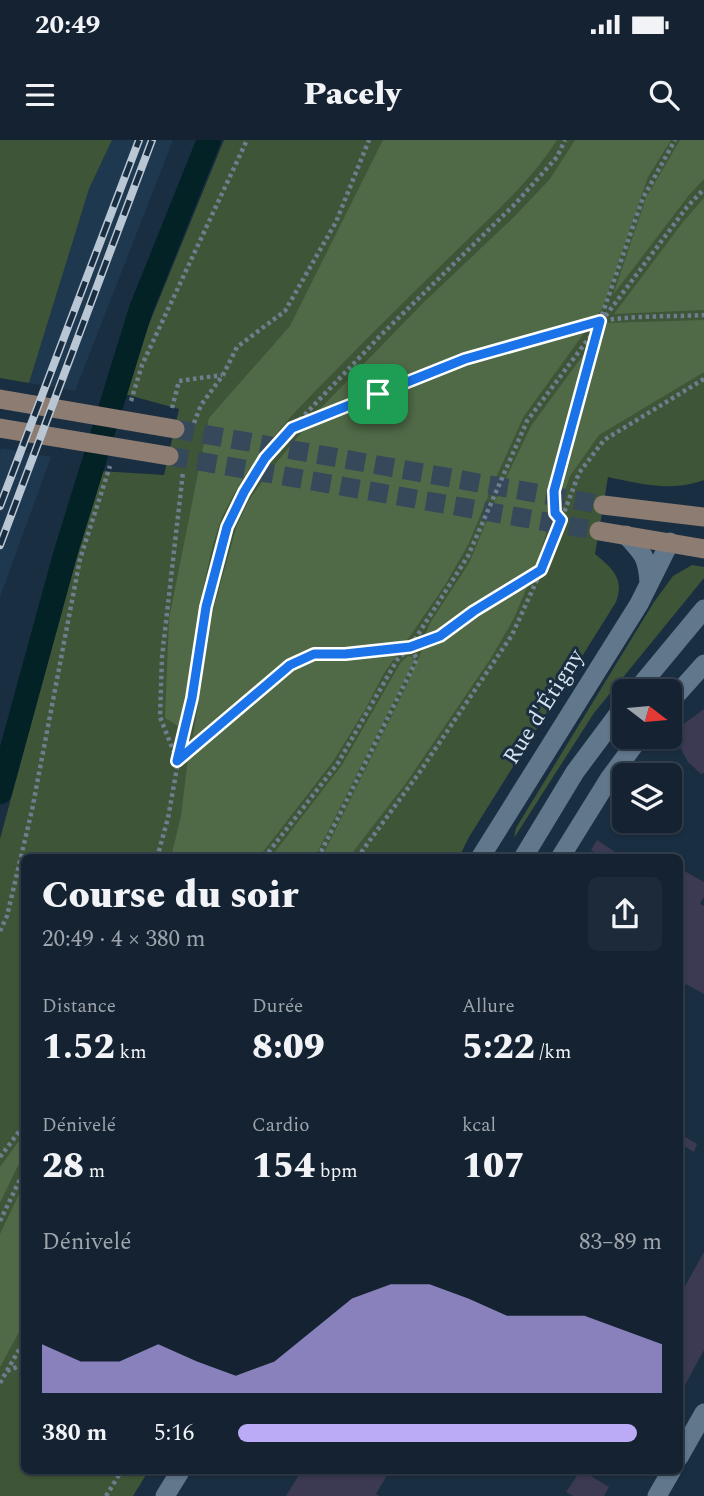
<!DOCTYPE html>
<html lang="fr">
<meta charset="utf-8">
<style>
:root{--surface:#142231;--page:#1d2a39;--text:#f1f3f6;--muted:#9da4ab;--line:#333f4d;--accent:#bbaaf6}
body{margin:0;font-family:Spectral,serif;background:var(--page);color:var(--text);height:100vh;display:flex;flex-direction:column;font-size:26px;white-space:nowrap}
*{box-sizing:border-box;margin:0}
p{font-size:23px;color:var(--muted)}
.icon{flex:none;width:38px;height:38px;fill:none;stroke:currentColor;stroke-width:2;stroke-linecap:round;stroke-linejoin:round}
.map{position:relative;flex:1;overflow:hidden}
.drawer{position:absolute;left:21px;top:714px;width:662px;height:620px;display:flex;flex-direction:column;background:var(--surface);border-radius:10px;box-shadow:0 2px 5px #0004,0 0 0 2px var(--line)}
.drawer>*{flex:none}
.needle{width:46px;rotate:106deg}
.tools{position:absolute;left:612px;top:539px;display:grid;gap:14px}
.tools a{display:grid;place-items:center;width:70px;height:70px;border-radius:10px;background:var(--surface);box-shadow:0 2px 5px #0004,0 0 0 2px var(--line);font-size:35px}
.pin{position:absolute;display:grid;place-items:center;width:60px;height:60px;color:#fff;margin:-30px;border-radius:14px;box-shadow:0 4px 10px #0006}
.round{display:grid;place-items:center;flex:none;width:74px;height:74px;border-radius:10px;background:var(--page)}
.head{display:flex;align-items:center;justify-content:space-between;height:119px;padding:0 21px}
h1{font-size:38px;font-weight:800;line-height:52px}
.figures{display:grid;grid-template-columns:repeat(3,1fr);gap:10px;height:119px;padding:7px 21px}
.figures div{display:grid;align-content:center}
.figures b{font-size:35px;font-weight:800}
.figures small{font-size:19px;font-weight:400}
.figures p{font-size:19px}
.chart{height:196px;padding:14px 21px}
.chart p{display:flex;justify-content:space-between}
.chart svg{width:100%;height:126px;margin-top:7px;fill:var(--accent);opacity:.7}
ul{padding:0 21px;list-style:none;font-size:23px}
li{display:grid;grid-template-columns:112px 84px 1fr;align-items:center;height:52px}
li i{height:18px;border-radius:9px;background:var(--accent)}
.status{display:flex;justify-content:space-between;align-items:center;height:49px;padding:0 35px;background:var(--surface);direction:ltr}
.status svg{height:19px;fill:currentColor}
header{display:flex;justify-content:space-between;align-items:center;height:91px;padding:0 21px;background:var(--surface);font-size:32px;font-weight:800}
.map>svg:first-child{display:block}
.built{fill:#1e384f}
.green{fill:#3f5537}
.forest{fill:#506a47}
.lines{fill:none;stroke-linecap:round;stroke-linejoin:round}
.canal{stroke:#022225;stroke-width:24}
.building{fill:#3c3952}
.secondary-tunnel{stroke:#36495b;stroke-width:19;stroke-dasharray:19 10;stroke-linecap:butt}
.path{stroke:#6e7e8f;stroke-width:4.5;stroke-dasharray:3.5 3.5;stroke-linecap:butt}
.minor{stroke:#60778c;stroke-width:19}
.tertiary{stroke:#60778c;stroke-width:19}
.secondary{stroke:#8c7c71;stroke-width:19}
.rail-casing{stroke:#b9c7d5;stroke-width:8}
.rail{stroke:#1a2e41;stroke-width:5;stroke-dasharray:16;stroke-linecap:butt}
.route-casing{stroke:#fff;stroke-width:14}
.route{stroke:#1a73e8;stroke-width:9}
.labels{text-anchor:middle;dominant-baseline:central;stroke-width:6;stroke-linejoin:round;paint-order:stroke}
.street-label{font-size:23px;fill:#d7e3f0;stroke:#1a2e41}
</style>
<div class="status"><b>20:49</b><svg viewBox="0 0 49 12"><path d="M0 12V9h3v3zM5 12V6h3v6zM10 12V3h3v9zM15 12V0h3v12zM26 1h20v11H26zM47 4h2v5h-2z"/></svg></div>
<header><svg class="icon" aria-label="menu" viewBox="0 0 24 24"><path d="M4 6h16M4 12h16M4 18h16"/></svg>Pacely<svg class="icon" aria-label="search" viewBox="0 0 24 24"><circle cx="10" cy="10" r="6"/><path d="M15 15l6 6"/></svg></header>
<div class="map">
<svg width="704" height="1356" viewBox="0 0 704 1356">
<rect width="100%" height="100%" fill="#1a2e41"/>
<path class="built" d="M112,0H173L75,251L29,243L89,49Z
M1,308L51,317L0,457V311Z"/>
<path class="green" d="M0,0H112L89,49L29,243L0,238Z
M224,0H704V340C671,352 641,344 608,337L595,414C612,428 625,439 616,462L469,697L459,717L24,718V1330H149L133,1356H0V699L100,331L164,335L179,269L121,253Z
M692,425L704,427V438L594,573L514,698L516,688L654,462L673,436Z"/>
<path class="forest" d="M383,0H557C532,39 498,70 465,102C422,144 379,186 337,229C293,273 254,313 226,369C216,388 212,410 207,430C196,482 192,535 178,586L165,578L169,479L209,278L290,186Z
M575,0H671L648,37L602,169L595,178L468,215L359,256L314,275L423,163L514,77L550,39Z
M680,0H704V39L689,55L613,155L646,58Z
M704,58V170L614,174L683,82Z
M704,180V232L599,295L570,336L563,356L559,358L561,335L600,193L607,183Z
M587,189L524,276L493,344L469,403L445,445L408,499L400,504L340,510H314L294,518L192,602L213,470L237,385L249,360L271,329L307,286L471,223L551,196Z
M589,207L550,342L546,394L537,424L508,446L433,494L424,497L430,483L469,423L496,359L531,286Z
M521,447H527L514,478L491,518L406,643L349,717H322L405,549L423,508L437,502L473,476Z
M389,512L397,515L384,533L366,568L334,620L259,717H171L181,676L188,618L290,528L316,518L348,519Z
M408,516L413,517V523L315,717H271L342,625L401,522Z
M24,994V1013L0,1063V1027Z
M24,1044V1183L0,1227V1094Z"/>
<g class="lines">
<path class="canal" d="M0,652L65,415L141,169L209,0"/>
</g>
<path class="building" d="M704,569V633L701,634L688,622L675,598L677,597V589Z
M597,700L624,718L602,717L591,710Z
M679,728L704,742V757L700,764L704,766V854L686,844L679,856Z
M682,995L697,1004L694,1012L679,1003Z
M704,1112V1210L685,1245L679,1241V1157Z
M302,1330H390L376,1354L379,1356H286Z
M581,1330L609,1347L604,1356H573L566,1352Z"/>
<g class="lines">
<path class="secondary-tunnel" d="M175,289L603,365
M169,316L599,391"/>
<path class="path" d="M602,175L643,58L675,0
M131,261L142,225L247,0
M172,268L179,241L222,235
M194,283L201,265L223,235L237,207L285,171L336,82L369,0
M293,287C392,248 492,204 597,182C628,175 671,177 704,175
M561,380L555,373L554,351L598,187
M177,620L160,577L162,517L183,332
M178,620L290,525L314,514H345L410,507L440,496L474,471L540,431
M157,718L168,678L206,467L227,387L244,352L265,319L292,288L382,194L515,64L557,17L565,0
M264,718L338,623L397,520L410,507L468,416L527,281L687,67L704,49
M318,718L417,519L410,507
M357,718L419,633L512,495L547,418L579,333L604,300L704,239
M0,791L7,776L32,670L80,419L110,326
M0,1017L24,985
M0,1081L24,1031
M7,1231L24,1224
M0,1243L24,1201
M106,1356L122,1330"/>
<path class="minor" d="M626,395C643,413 648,418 649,444
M670,562L704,524
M480,718L639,464L670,402
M560,718L609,639L640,597
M679,1317L704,1273
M657,1356L672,1330"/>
<path class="tertiary" d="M636,551L704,469
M523,718L575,632L625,565
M165,1356L181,1330"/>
<path class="secondary" d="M0,259L175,289
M0,288L169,316
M603,365L704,377
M599,391L704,409"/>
<g class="rail-casing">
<path id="rail" d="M0,366L139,0
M0,405L152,0"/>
</g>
<use href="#rail" class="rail"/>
</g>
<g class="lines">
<g class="route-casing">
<path id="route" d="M600,181L554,351L555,373L561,380L541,430L474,471L440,496L410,507L345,514H314L290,525L177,621L192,558L206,467L227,387L244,352L265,318L292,288L465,219Z"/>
</g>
<use href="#route" class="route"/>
</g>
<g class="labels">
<g class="street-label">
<text transform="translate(544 567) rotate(-58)">Rue d'Étigny</text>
</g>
</g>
</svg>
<div class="tools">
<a><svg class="needle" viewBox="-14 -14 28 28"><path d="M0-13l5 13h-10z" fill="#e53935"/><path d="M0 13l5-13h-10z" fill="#9da4ab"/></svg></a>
<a><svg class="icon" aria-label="layers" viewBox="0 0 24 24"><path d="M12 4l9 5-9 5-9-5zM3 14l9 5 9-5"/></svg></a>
</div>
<div class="pin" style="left:378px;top:254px;background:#1e9e55"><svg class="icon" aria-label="arrive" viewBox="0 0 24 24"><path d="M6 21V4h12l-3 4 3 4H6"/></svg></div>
<section class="drawer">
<div class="head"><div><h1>Course du soir</h1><p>20:49 · 4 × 380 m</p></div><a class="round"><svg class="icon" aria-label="share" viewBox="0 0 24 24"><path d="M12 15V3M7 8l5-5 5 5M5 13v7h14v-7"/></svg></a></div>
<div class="figures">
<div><p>Distance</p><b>1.52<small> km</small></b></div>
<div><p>Durée</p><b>8:09</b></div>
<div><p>Allure</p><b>5:22<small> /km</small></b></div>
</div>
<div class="figures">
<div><p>Dénivelé</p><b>28<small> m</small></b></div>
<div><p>Cardio</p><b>154<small> bpm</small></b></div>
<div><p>kcal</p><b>107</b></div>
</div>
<div class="chart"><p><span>Dénivelé</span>83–89 m</p>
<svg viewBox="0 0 160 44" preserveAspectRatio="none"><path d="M0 44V27L10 33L20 33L30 27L40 33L50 38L60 33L70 22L80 11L90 6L100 6L110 11L120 17L130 17L140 17L150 22L160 27V44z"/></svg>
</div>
<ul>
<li><b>380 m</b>5:16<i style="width:94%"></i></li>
</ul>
</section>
</div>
